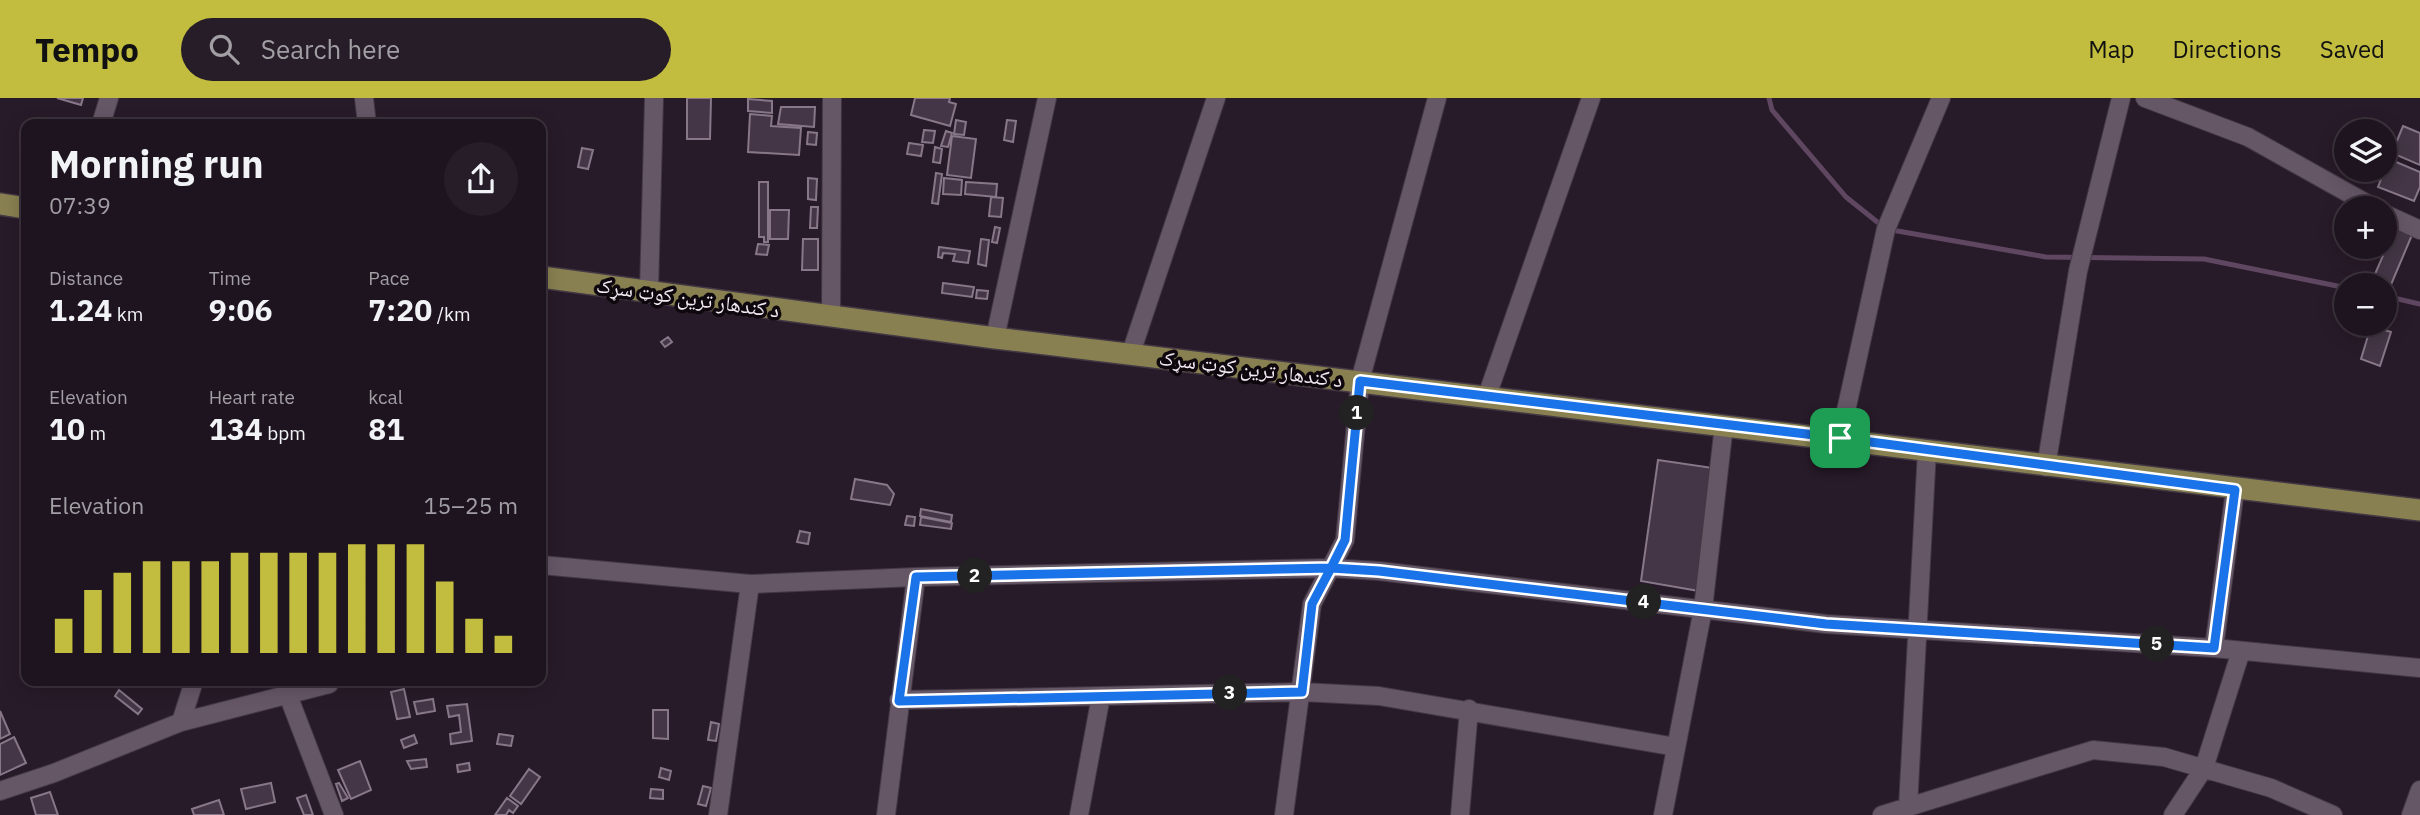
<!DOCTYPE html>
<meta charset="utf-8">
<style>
:root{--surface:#1e141f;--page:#261d28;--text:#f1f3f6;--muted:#a19ea4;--line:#3c333d;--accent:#c2bd3f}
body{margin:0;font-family:"IBM Plex Sans","Noto Naskh Arabic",sans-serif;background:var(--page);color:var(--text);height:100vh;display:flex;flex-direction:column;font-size:26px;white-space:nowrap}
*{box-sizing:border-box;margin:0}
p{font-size:23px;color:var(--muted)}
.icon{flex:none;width:38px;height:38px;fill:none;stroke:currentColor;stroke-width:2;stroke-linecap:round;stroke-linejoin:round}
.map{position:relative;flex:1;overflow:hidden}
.panel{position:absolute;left:21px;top:21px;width:525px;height:567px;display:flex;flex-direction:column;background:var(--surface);border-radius:14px;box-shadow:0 4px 18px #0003,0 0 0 2px var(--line)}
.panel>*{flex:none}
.tools{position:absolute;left:2334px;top:21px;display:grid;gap:14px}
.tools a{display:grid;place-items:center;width:63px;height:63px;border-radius:50%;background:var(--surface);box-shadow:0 4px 18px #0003,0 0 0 2px var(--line);font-size:35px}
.pin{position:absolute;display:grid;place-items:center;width:60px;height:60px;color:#fff;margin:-30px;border-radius:14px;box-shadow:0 4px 10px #0006}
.km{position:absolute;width:35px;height:35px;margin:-18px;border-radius:50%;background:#222;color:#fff;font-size:19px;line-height:35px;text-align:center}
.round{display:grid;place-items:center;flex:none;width:74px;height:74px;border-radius:37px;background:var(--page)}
.head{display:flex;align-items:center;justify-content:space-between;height:119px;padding:0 28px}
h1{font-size:38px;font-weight:800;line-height:52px}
.stats{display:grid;grid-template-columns:repeat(3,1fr);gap:10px;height:119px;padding:7px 28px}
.stats div{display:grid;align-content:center}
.stats b{font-size:30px;font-weight:800}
.stats small{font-size:19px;font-weight:400}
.stats p{font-size:19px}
.chart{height:196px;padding:14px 28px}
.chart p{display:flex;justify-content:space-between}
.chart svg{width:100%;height:126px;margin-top:7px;stroke:var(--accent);stroke-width:6}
header{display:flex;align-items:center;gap:42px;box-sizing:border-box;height:98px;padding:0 35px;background:var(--accent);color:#111}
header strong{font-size:33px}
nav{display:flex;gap:38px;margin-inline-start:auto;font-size:24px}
.search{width:490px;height:63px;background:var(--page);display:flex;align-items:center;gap:18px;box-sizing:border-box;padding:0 24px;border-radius:38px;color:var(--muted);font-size:26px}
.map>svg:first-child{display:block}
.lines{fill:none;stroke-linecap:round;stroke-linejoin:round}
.stream{stroke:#5f4761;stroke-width:5}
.building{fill:#443646;stroke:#877789;stroke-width:2}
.minor-casing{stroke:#433844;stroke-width:20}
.major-casing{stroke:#433844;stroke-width:24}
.minor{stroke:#665767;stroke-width:18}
.major{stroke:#888051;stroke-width:21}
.route-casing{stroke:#fff;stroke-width:14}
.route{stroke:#1a73e8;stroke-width:9}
.labels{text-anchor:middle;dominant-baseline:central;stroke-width:7;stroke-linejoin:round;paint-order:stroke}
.street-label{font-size:21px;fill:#f3eaf3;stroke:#0e080e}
</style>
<header>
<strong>Tempo</strong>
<div class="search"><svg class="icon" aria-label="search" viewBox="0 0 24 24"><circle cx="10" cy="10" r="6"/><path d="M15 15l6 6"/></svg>Search here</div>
<nav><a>Map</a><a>Directions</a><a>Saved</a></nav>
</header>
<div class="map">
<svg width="2420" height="717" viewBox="0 0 2420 717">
<rect width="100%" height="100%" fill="#281b29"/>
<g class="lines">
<path class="stream" d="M1769,0L1772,12L1846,99L1886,131L2046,159L2204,161L2347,190
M2385,198L2420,206"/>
</g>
<path class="building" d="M57,0H83L81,7Z
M687,0H711L710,41H687Z
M915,0H950L949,4L956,6L950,28L911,17Z
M748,1L772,3V15L748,13Z
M781,9H815L814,29L778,26Z
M750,16L772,18L771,28L801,30L799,57L748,54Z
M956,22L966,24L964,37L954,36Z
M1007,22L1016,23L1013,44L1004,42Z
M2403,28L2420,35V67L2392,55Z
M924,32L935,33L933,45L922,44Z
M946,33L952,35L948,49L941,48Z
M808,34L817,35L816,47L807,46Z
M952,38L976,41L971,80L947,77Z
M909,45L923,47L921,58L907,56Z
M935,49L942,51L940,65L933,64Z
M582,50L593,52L588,71L578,69Z
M2389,61L2420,74V89L2414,103L2378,89Z
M936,75L942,76L938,106L932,105Z
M808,80L817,81L816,102L808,101Z
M944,80L962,82L961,97L943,96Z
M759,84H768V144H764V139H759Z
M966,84L997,86L996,99L965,96Z
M991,99L1003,100L1001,119L989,118Z
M811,109H818L817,130H810Z
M770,112H789L788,141H770Z
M995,129L1000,130L997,145L992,144Z
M2395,130L2412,137L2390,189L2372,183Z
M803,141H818V172H802Z
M981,141L989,142L986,168L978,166Z
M758,146L769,147L767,157L756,156Z
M939,149L970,153L968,165L953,163L955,156L943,155L942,160L938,159Z
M943,185L974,189L972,199L942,195Z
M977,192L988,193L987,201L976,200Z
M2371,228L2391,234L2380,268L2361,261Z
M668,239L672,244L665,249L661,244Z
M1658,362L1713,370L1699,493L1641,483Z
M855,381L887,387L894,396L890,407L851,401Z
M921,411L952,417L951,424L920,418Z
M907,418L915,419L914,428L905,427Z
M921,419L952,425L951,431L920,427Z
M800,433L810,435L808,446L797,444Z
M384,583H398L399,585L385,588Z
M404,591L410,619L397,621L391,594Z
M119,592L142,611L138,616L115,598Z
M433,601L435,613L417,616L414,604Z
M467,606L472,643L451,646L450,636L461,634L459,617L449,619L447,608Z
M653,612H668V641L653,640Z
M0,613L10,636L0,641Z
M711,624L719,626L716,643L708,642Z
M499,636L513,638L511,648L497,646Z
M414,637L417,645L404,650L401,642Z
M14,639L26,665L0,677V646Z
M426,661L427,669L411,671L407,663Z
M360,663L371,692L351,701L338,672Z
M469,665L470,672L458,674L457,667Z
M661,670L671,673L669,682L659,679Z
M529,671L540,679L521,706L510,698Z
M271,685L275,704L246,711L241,691Z
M339,685L348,700L342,703L336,686Z
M703,688L711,690L706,708L698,706Z
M651,691L663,692V701L650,700Z
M50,694L58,717H36L31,700Z
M306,697L313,717H304L297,700Z
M507,700L518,708L513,715L509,712L506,717H495Z
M219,702L224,717H194L192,711Z"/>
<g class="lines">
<g class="minor-casing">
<path id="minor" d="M364,0L367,26
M2145,0L2248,39L2375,110
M101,26L109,0
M2385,116L2420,132
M649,193L654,0
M831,218L832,0
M995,240L1047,0
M1131,255L1216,0
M1487,298L1591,0
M1840,340L1886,131L1941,0
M2046,369L2078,173L2121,0
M541,467L750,486L916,479L1331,470L1379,473L1826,526L2214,550L2420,570
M2214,550L2235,392
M288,597L334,717
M899,602L1302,594L1379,598L1676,649
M181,624L194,583
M0,693L54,675L181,624L329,586L330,583
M1908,709L1927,352
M718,717L750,486
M886,717L916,479
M1079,717L1101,598
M1284,717L1312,506L1345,442L1360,283L1437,0
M1460,717L1469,611
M1663,717L1703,511L1724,327
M1882,717L2093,652L2164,659L2271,690L2333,717
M2173,717L2204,670L2241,553
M2411,717L2420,692"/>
</g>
<g class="major-casing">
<path id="major" d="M0,106L26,110
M541,179L995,240L2420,412"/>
</g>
<use href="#minor" class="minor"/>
<use href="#major" class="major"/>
</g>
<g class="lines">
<g class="route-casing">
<path id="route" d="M1840,340L1360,283L1345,442L1331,470L916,479L899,603L1302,594L1312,506L1331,470L1379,473L1826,526L2214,550L2235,392L1840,340"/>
</g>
<use href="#route" class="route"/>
</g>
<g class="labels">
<g class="street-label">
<text transform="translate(688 199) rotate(8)">د کندهار ترين کوټ سړک</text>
<text transform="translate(1251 270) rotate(7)">د کندهار ترين کوټ سړک</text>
</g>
</g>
</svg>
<div class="tools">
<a><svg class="icon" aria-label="layers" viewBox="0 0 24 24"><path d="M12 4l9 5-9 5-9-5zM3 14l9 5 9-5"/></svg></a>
<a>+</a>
<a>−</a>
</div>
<div class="pin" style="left:1840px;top:340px;background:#1e9e55"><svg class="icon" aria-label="arrive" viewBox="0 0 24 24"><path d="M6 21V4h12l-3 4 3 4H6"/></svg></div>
<b class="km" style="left:1357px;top:315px">1</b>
<b class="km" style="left:975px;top:478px">2</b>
<b class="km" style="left:1230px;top:595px">3</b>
<b class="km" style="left:1644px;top:504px">4</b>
<b class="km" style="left:2157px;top:546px">5</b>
<section class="panel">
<div class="head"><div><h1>Morning run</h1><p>07:39</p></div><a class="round"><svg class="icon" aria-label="share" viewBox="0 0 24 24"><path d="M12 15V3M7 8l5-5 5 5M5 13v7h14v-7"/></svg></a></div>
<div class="stats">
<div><p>Distance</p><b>1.24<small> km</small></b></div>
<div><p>Time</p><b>9:06</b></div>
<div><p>Pace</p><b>7:20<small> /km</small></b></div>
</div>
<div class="stats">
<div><p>Elevation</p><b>10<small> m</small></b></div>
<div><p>Heart rate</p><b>134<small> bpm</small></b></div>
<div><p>kcal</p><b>81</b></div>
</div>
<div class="chart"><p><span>Elevation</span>15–25 m</p>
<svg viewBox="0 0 160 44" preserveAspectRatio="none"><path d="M5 44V32M15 44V22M25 44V16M35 44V12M45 44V12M55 44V12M65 44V9M75 44V9M85 44V9M95 44V9M105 44V6M115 44V6M125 44V6M135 44V19M145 44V32M155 44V38"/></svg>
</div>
</section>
</div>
